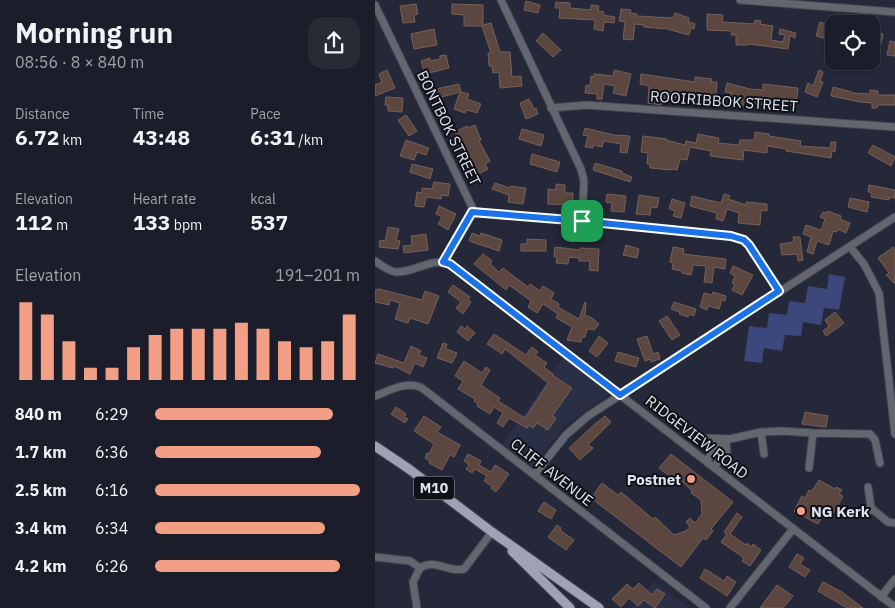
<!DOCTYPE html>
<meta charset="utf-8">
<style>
:root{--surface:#1b1e2a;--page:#282b36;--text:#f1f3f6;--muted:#a0a2a8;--line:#393c47;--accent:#f39f85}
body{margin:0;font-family:"IBM Plex Sans",sans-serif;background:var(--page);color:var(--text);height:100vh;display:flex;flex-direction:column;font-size:19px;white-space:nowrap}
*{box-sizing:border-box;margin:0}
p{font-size:16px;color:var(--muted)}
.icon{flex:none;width:28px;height:28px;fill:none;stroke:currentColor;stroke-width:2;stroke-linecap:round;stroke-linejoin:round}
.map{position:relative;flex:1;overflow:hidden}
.panel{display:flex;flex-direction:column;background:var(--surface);width:375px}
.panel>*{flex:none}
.controls{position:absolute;left:450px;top:15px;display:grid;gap:10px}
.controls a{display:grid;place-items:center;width:55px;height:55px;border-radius:10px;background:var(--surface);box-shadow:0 1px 4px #0004,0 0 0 1px var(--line);font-size:25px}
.pin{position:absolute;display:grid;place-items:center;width:42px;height:42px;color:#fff;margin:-21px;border-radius:10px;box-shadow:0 2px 8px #0006}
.round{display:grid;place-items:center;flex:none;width:52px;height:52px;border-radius:15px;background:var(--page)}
.overview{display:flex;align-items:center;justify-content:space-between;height:85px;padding:0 15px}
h1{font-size:28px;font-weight:700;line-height:38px}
.stats{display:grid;grid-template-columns:repeat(3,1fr);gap:8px;height:85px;padding:5px 15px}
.stats div{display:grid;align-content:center}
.stats b{font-size:21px;font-weight:700}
.stats small{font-size:14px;font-weight:400}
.stats p{font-size:14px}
.chart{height:140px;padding:10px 15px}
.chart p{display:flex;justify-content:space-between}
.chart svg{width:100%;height:90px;margin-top:5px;stroke:var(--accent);stroke-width:6}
ul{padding:0 15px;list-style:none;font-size:16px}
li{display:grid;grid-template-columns:80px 60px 1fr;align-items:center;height:38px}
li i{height:12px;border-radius:6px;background:var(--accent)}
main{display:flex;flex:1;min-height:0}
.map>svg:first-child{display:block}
.built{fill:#2b2f46}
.green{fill:#3e477c}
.building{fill:#5c4740;stroke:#766059}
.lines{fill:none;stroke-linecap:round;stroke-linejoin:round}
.minor-casing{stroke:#424655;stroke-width:9}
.major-casing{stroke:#424655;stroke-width:11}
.minor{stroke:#63666e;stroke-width:7}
.major{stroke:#9ea2b4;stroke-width:9}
.route-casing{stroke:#fff;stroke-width:10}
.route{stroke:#1a73e8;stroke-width:6}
.poi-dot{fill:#f39f85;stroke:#0f1118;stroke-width:2}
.labels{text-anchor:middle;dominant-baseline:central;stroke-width:4;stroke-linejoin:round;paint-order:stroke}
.shield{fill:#0f1118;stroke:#a1a4ae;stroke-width:1}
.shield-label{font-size:14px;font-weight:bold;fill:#e0e3ee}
.street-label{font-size:15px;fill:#e0e3ee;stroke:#0f1118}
.poi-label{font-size:15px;font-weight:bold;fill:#e0e3ee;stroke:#0f1118;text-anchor:end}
</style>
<main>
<section class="panel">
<div class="overview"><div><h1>Morning run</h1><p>08:56 · 8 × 840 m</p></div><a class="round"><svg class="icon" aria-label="share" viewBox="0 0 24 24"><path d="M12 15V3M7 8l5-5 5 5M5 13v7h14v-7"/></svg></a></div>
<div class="stats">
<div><p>Distance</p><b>6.72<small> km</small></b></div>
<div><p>Time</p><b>43:48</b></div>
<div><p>Pace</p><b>6:31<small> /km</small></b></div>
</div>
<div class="stats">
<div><p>Elevation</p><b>112<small> m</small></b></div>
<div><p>Heart rate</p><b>133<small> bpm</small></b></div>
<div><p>kcal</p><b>537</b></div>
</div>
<div class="chart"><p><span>Elevation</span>191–201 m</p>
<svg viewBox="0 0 160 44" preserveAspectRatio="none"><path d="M5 44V6M15 44V12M25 44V25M35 44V38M45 44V38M55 44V28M65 44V22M75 44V19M85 44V19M95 44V19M105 44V16M115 44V19M125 44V25M135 44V28M145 44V25M155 44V12"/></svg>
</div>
<ul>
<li><b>840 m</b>6:29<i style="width:87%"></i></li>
<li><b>1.7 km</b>6:36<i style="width:81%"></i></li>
<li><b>2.5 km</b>6:16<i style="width:100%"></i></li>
<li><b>3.4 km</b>6:34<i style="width:83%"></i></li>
<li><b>4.2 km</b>6:26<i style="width:90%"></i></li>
</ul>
</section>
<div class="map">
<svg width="520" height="608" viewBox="0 0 520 608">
<rect width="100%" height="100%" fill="#242838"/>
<path class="built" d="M189,357L235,394L190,425L157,468L127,445Z
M279,581L314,608H257Z"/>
<path class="green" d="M454,274L470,277L464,310L449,308L446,325L428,322L426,336L410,335L407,351L389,348L387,363L369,361L374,326L392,328L394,313L412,315L414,301L430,303L433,286L452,289Z"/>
<path class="building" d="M151,1L165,5L163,13L149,10Z
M181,2L195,3V8L216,10V5L224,6L223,11L229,12L228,15L240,17L239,23L229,22L228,31L219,29L220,20L184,18L185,8H180Z
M41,4L43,14L39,15L40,22L28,23L25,6Z
M77,4L108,5V25L116,23L125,52H135L137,77L146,76L147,86L125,88L124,72L118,73L117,66H114L113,53H116L107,26H89V15L77,14Z
M246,9L256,10L255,13L262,14V16L298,18L300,13L314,18L313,22L320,24L319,29L316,28L314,35L292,29L269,27V25L260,24L258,40L248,39L250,22L244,21Z
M332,14L348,15L347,22L379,24L380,20L386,21L385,24L398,26L396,40L408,42L410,35L404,34L405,29L421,33L420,38L415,36L413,49L374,44L373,45H361V35H356L357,31L332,30Z
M445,22L452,24L450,32L459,34V41L441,36Z
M59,29L62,45L39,49L36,34Z
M496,32L508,34L506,44L496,42Z
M168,33L186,50L178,57L161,41Z
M515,41L520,42V56L512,55Z
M71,55L74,68L50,74L46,61L55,58V61L65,59V56Z
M12,70L20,88L0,96V85L7,82L4,74Z
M239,70L256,74L251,96L238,93L240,86L229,84L227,99H222V94L210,93L211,85L215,86L216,76L219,77V74L238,76Z
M444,70L448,72L445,81L448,82L442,97L430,92L433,83L438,86Z
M266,74L320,82V77L337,79L336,82H342L341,96L315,94L314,99L297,97L296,99L287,98L286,105L273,103L274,86L265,84Z
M352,83L375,89L388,90V84L423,88L421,104L417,103V105H414L413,109L369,102L368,107L354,103L356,93L350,92Z
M84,84L86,92L94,94L92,99L106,104L102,113L92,110L90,113L79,109L85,92L63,98L61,89Z
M458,87L477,92V93L495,94V90L503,91V95H520V105H503L502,108H497V103L485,102L456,96Z
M11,97L28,98L27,112L13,111V105H10Z
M154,99L159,109L161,108L163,114L151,119L145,103Z
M31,115L42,131L34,136L23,120Z
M100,125L106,140L104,141L115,161L110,164L113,169L102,175L80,132L92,126L93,128Z
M210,128L239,135L255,136L252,153L245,152L246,144L229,141L227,147L218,145V148L210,147L213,136L208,135Z
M147,129L169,135L166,146L144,139Z
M380,132L394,134V136L426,141L425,146L455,148L456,142H461L460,152L457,151L456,158L411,151V149L392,146V153L369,150L368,160L335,156L336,151L315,147L312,160L305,159L302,170L296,169V170L275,168V164H272L273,153L266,152L268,136L292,139L291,140L310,145L311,141L321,143L323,134L344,138L343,143L364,145L365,140H379Z
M31,140L54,148L51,155L42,152L39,160L25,156Z
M498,145L520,157L516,166L493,153Z
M157,154L185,162L182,172L155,164Z
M220,163L247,171V173L257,177L255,182L218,170Z
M37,164L58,169L55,179L35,172Z
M59,182L75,184L73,196L66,195V199L51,197L49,207L40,206L42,192L47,193V188L57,189Z
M120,183L135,188L136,186L151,188L148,204L133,202L134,195L117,189Z
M181,184L190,185V193H198V205L173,204V189L181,190Z
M494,185L520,190V198L514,197V200L496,197L497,193L493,192Z
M232,194L251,196L249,212L236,211L237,203L231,202Z
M349,194L355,196L353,199L371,205V202L392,204V211L386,210L385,225L363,223L364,213L352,209L348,221L341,219L342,213L315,206L317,196L346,203Z
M264,195L284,198L282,208L276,207L275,215L261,214Z
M475,198L494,202L492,212L473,207Z
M297,199L310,203L306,218L298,216L300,211L294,209Z
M64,206L81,214L73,230L63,224L67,217L61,214Z
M453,211L466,216L465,219L475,223L471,233L463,229L462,232L458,231L454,245L442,241L438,254L432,252L436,237L428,234L431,225L446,230L450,219L445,217L448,212L452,213Z
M13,227L24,229L21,240L25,241L23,249L4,247L5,240L10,241Z
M97,233L105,236L106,233L127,240L124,251L94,241Z
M51,234L53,250L29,253L28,246L37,245L36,236Z
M418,237H425L428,260L423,261L422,254L407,255L405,244L419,242Z
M152,239L171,240V251H146V244H152Z
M251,245L264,249L262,258L248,255Z
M180,247L205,250V248L224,249L223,271L214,270L215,261H204V258L194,257L193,264L181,263L182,257H179Z
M298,247L309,249L308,254L351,259L350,269L339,267L337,283L329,282L331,266L318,265L316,275L307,273V271L297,269L298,263L295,262Z
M518,247L520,251V284L511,275L514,273L503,258Z
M108,254L117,261L115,264L124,272L128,268L153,287L155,284L165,291L168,286L179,293L176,299L184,304L183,307L204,319L210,302H211L210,315L217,318L224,324L219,330L212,329L210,337H207L206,342L192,340L197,327L181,318L183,314L168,304L162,313L153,307L156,301L134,285L131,290L99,264Z
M358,266L378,275L367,295L357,290L360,284L357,283L360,276L355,273Z
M78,285L95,297L93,300L96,302L88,314L81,308L86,302L73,292Z
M4,289L47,300L50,291L64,296L53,324L35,318L33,323L20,319L25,303L15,300L14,305L0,302V290Z
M338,292L351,296L350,301L347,300L344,309L333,306L332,310L325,307L329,293L337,295Z
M299,302L321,309L319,316L314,314L313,317L304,314L305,312L296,309Z
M460,312L469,323L451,336L448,331L454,326L450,320Z
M292,316L305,335L297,340L284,321Z
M86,326L90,329L92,326L100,333L93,341L82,332Z
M119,334L151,355L157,347L163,352L160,355L172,363L169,367L178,374L177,375L197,388L177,416L181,418L173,430L162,423L158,428L154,425L152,428L134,418L128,427L122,423L128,413L119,407L115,414L102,406L103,404L99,401L100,399L83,389L88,381L80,376L89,361L107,373L111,367L115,370L106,385L125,398L123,401L150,418L173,383L130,349L127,354L112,344Z
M224,336L233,343L222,357L214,351Z
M272,336L278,354L283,352L285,359L276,362L275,359L270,361L262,339Z
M68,343L72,344L71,349L82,353L77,363L62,358Z
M36,346L46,351L44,355L52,358L48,367L40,363L35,374L19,366L18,368L0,363L3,354L29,363Z
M243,352L264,358L261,367L240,361Z
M21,407L31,414L29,417L33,419L30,423L16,414Z
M430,412L453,416L451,427L427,424Z
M49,416L66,427L62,432L85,445L79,457L75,455L67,470L54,463L55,461L50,458L52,453L54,454L59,444L39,431Z
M230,416L236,422L213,445L218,448L205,460L194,448L220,424Z
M93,454L106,461L104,465L116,472L120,465L134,474L121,492L116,488L117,486L109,481L112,476L100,469L97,473L91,469L94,465L89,461Z
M296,454L358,502L336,529L338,531L331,540L328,538L306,567L216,498L227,483L243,495L246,492L278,519L280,517L299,535L311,531L315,527L311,522L315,518L320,523L327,514L326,500L316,493L317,491L307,481L305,484L284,468Z
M444,480L460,489L461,487L467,490L464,494L468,496L455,519L448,515L443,524L419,511L427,496L430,498L434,490L437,491Z
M169,502L181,510L176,519L163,511Z
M362,513L367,517L355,534L371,545L372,543L377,547L378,544L386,550L375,566L367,561L369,558L346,542L352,534L349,532Z
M182,525L186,528L185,530L199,540L191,550L173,537Z
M422,554L429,558L425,564L435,570L430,577L414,567Z
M330,569L349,581L352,576L361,582L352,596L325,578Z
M448,582L467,592L488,608H472L443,591Z
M264,583L277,595L282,589L290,594L280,608L269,600L263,606L254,598L246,607L237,599L252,584L258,589Z
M402,585L418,596L408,608H385Z"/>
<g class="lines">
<g class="minor-casing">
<path id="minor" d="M126,0L206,169L209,181L207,221
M365,0L520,12
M0,5L97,207L95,217L69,262
M176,108L211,105L520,127
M97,212L207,221L356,236L369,240L374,245L404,291
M475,247L489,264L504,293L520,434
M0,261C6,265 13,271 21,272C40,273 55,257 75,264L520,607
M0,396C14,391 32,380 47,388L331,608
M386,432L389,454
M327,438L355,439L386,432L407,431L438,433L495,434L500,440L505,463
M331,461L344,445L355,439
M339,467L352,451L351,442
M434,468L438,433
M159,475L191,435L213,416L520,217
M493,487L496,508L513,522L520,523
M491,514L496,508
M0,557L35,561L45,568
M506,597L520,579
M42,608L38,582L45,568C60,558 74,573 89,569L117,532
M355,608L418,529"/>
</g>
<g class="major-casing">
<path id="major" d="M0,446L34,469L117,532L224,608
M137,551L195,608"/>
</g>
<use href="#minor" class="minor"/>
<use href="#major" class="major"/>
</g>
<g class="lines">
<g class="route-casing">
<path id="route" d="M97,212L207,221L356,236L369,240L374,245L404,291L245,395L75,264L68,262Z"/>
</g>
<use href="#route" class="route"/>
</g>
<g class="poi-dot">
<circle cx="316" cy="479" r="5"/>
<circle cx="426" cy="511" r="5"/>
</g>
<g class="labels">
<rect class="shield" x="39" y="476.5" width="40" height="23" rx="4"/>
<g class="shield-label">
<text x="59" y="488">M10</text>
</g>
<g class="street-label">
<text transform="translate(349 101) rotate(4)">ROOIRIBBOK STREET</text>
<text transform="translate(74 128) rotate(64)">BONTBOK STREET</text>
<text transform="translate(322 437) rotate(38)">RIDGEVIEW ROAD</text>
<text transform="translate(177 472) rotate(38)">CLIFF AVENUE</text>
</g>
<g class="poi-label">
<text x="306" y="479">Postnet</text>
<text x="436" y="511" text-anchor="start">NG Kerk</text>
</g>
</g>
</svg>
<div class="controls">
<a><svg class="icon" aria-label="locate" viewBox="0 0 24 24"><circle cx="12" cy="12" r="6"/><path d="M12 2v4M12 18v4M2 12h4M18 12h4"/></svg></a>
</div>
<div class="pin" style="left:207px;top:221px;background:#1e9e55"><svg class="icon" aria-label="arrive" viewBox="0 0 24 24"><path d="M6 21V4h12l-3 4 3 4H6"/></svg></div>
</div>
</main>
